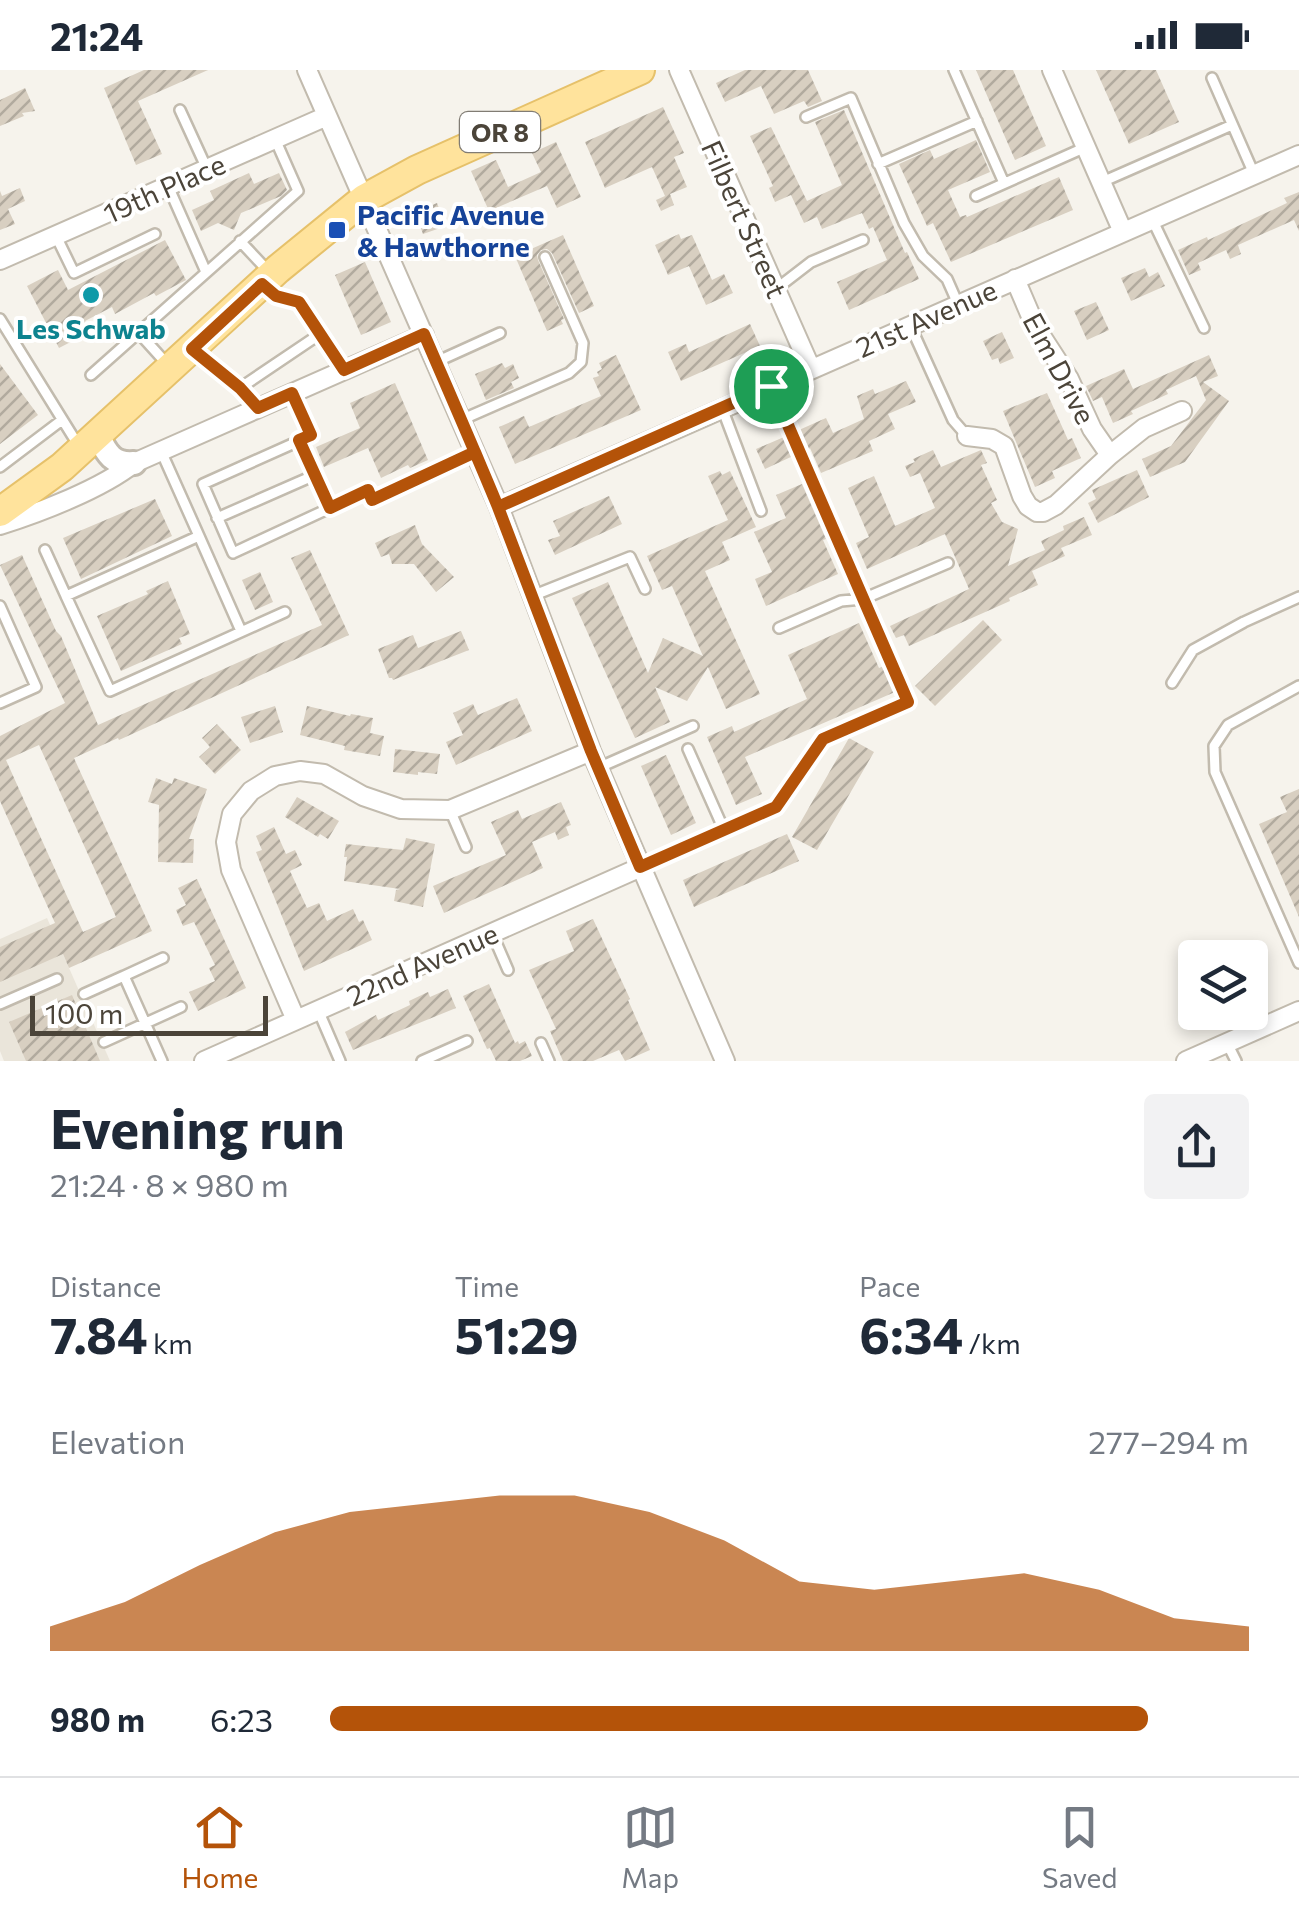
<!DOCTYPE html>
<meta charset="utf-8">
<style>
:root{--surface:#fff;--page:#f2f2f3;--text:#1f2937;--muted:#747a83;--line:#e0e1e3;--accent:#b45309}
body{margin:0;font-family:Commissioner,sans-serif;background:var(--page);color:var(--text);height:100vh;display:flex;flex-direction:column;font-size:38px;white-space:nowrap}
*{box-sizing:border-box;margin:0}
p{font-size:32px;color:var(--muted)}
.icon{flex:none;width:55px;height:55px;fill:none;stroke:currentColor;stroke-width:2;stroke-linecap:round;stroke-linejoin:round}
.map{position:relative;height:991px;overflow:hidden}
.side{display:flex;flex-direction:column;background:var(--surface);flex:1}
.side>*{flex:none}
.controls{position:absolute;left:1178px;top:870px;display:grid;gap:20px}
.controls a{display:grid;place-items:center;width:90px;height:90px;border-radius:10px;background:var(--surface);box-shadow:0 5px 15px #0003;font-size:50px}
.scale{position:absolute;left:30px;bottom:25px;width:238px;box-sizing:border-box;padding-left:10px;border:5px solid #4b4439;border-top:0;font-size:28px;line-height:35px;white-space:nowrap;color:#4b4439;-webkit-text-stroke:8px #fff;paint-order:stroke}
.pin{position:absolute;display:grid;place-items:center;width:85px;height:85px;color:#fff;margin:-42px;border:5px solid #fff;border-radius:50%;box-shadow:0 2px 10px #0007}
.round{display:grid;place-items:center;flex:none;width:105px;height:105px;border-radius:10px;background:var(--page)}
.headline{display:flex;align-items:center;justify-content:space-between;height:170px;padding:0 50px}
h1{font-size:55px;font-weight:700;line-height:75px}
.stats{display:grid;grid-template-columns:repeat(3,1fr);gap:15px;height:170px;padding:10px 50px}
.stats div{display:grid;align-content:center}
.stats b{font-size:50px;font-weight:700}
.stats small{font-size:28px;font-weight:400}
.stats p{font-size:28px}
.chart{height:280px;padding:20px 50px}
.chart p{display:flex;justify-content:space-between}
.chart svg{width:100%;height:180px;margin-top:10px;fill:var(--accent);opacity:.7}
ul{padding:0 50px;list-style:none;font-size:32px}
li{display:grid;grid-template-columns:160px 120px 1fr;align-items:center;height:75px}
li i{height:25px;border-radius:12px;background:var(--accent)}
.status{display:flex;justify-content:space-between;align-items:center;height:70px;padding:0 50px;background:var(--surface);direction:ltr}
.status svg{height:28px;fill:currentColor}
.tab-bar{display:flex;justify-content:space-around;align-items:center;height:140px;border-top:2px solid var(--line);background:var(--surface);font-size:28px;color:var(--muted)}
.tab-bar a{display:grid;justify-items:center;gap:5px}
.tab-bar .current{color:var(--accent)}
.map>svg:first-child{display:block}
.residential{fill:#eae5da}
.building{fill:url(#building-hatch);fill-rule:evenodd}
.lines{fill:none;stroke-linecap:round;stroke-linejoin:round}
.service-casing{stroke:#c2bbae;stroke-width:14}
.minor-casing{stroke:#c2bbae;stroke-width:22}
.tertiary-casing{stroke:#c2bbae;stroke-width:28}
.primary-casing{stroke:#e6c16a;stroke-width:32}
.service{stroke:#fff;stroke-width:9}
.minor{stroke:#fff;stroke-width:18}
.tertiary{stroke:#fff;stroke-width:22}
.primary{stroke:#ffe39c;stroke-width:28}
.route-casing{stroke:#fff;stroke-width:20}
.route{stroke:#b45309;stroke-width:12}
.transit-dot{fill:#1a4fb4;stroke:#fff;stroke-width:4}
.culture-dot{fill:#0f9aa8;stroke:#fff;stroke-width:4}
.labels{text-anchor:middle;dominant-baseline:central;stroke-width:8;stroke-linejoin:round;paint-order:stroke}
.shield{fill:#fff;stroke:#817c74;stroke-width:2.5}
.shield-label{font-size:25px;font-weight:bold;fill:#4b4439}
.street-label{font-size:28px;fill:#4b4439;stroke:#fff}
.transit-label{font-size:28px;font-weight:bold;fill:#164399;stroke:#fff;text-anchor:start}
.culture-label{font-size:28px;font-weight:bold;fill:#0d838f;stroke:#fff}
</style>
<div class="status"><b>21:24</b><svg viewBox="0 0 49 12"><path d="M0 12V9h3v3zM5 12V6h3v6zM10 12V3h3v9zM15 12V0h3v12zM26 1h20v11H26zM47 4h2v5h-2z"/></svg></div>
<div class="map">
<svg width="1299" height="991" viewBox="0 0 1299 991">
<defs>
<pattern id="building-hatch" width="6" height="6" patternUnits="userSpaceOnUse" patternTransform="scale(2.5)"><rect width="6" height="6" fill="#d8cfc1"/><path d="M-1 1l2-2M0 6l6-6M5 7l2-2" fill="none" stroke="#b1aa9e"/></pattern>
</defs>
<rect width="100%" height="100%" fill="#f6f3ec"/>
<path class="residential" d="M47,848L110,991H4L0,981V869Z"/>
<path class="building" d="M144,0H208L138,31L162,84L136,95L104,18Z
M745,0H808L822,31L808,37L804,31L774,44L761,16L725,32L716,13Z
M976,0H1013L1046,76L1015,90Z
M1096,0H1156L1179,52L1129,74Z
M25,18L35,41L22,43L24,46L0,56V30Z
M663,37L684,83L674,87L687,117L670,124L674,135L661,141L656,130L665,126L652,97L605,118L585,72Z
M844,40L905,183L907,182L919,209L849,240L837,212L887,190L873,157L869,159L862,143L822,159L817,147L804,153L791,125L775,132L769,118L773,116L750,66L771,57L807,131L842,115L815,52Z
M976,70L990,102L948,120L960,147L966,145L967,147L1059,107L1073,140L951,192L933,153L927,156L899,94L930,80L934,89Z
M556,72L581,127L557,138L547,116L489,141L471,101L496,90L508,117L541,102L532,83Z
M249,103L254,114L279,103L287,120L281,126L241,143L234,160L218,153L201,161L192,140L214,130L210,121Z
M20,118L25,131L8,139L15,154L0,160V121L2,126Z
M1299,122V161L1294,150L1238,175L1241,184L1230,189L1226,180L1198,193L1201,200L1189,205L1178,180L1207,167L1208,170L1287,133L1284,128Z
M437,133L446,156L423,164L415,142Z
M679,164L681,169L692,165L712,210L724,204L733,223L706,235L689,196L668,205L655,175Z
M563,165L594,236L579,243L552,183L547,179L541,180L537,185L538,190L564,249L561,250L563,254L547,261L515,186Z
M165,170L186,210L156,226L154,223L115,244L112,237L85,251L90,262L59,278L27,216L58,200L68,220Z
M365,192L391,252L361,265L335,205Z
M1145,198L1149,207L1158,202L1165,216L1131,231L1121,208Z
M1096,232L1109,260L1087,270L1074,241Z
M750,254L760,276L681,311L668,282L686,274L689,282Z
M1002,262L1014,288L1000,294L998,288L992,290L983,271Z
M616,285L641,340L515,394L499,357L524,346L529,357L601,326L593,308L599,306L597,302L602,299L599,293Z
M1209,285L1218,306L1203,312L1229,331L1185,392L1150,407L1142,389L1171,376L1206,330L1196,306L1166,320L1168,324L1131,341L1133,344L1113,353L1102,327L1093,331L1086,316L1124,299L1133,319Z
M502,293L505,298L513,294L519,308L511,312L514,318L486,330L475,304Z
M0,294L38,345L0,374Z
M906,311L916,332L888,344L895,359L869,371L873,381L821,403L810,378L808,380L799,360L826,348L833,363L864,349L857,326L873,319L875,324Z
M395,313L428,390L410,398L408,395L381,408L368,378L324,397L316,377L360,358L350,333Z
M1047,323L1068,370L1072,368L1081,388L1052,401L1055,408L1035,417L1003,341Z
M784,367L793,386L765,399L756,379Z
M933,380L941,397L981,380L987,393L981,395L997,430L991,433L1002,452L1018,459L1008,496L1045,480L1041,471L1064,460L1063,456L1084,447L1092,465L1061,478L1065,486L1032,501L1038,515L1009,528L1010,531L909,576L904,565L896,568L890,556L969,519L945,464L867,499L856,473L869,467L848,418L874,406L895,456L935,438L920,403L910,407L905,396L915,392L913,389Z
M1137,400L1149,427L1098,453L1088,433L1096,429L1092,420Z
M720,401L722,405L730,401L756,457L722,472L730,490L705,501L760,624L726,639L708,597L687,631L655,617L670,652L635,668L572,528L608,512L648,603L663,568L703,586L672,516L662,520L647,486L728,450L708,406Z
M802,414L826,469L823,470L838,504L766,536L755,509L772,502L754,462L786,448L776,425Z
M609,426L622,454L555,485L548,470L560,466L553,451Z
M155,429L172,466L81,509L63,468Z
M415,455L422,474L454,507L436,522L414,494H392L389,484L381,487L375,473Z
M310,480L349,565L119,670L118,668L74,688L152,861L69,898L63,884L0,912V877L55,853L0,731V666L65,633L0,495L22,485L56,561L61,566L98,655L322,555L291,488ZM39,675L116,847L83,862L6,690Z
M260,502L273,532L255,540L242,510Z
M168,511L190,564L179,568L182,574L121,601L97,546L148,524L146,521Z
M983,550L1002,570L935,636L915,616Z
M859,553L879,598L884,596L895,622L745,687L762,724L736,735L707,667L732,656L734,662L807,629L788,585Z
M461,561L469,580L393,610L392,608H389L378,579L413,565L418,578Z
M517,628L532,661L456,695L446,672L463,665L453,643L473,634L478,645Z
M275,636L283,662L250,673L241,647Z
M307,636L350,646L351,644L373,648L370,663L384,666L380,686L344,680L345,676L300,665Z
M217,654L241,680L215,704L199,687L210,677L202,668Z
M849,668L874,682L817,780L792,767Z
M395,679L440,684L437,704L418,702V705L393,702Z
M666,685L696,753L671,765L641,696Z
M156,708L172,714L174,708L207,719L189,769H194L193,793L158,792L159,735L148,732Z
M1299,719V847L1259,754L1287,742L1280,727Z
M297,727L339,751L328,769L320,764L318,767L285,747Z
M561,732L571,755L566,757L569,765L558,770L555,762L532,772L543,798L444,843L433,816L506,785L491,752L518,740L522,749Z
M274,757L286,784L295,780L302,795L290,801L307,838L319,833L327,851L353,839L359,852L363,850L372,870L304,901L256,782L262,780L256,766Z
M787,764L799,791L694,837L683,810Z
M406,768L435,774L423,837L394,831L396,820L400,819L344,811L347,787H344L346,774L403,780Z
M197,809L246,918L198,941L189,922L215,911L209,898L215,895L194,852L183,856L176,840L186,835L178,818Z
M593,849L630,929L628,930L650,980L625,991L619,980L593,991H563L550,961L556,959L529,900L574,881L566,861Z
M489,914L515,973L518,971L519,974L525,971L532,986L520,991H496L490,978L487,979L463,926Z
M448,919L456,938L353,980L345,962L376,945L378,950L410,935L409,931L428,922L430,927Z
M72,925L100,991H26L9,952Z"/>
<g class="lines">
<g class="service-casing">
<path id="service" d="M954,0L1004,113
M1212,8L1254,104
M180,40L207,99
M806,47L851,28L904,153L923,186L947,209L958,234
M878,94L977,51
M1102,112L1232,55
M168,116L206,202
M976,126L1086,77
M1152,149L1204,258
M56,166L74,203L155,164
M240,171L269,202
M267,218L276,226L299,232L343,300
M776,219L811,192L863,170
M0,249L80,378
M910,255L953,350L967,366
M139,263L167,294
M194,281L240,318L320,264
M436,292L500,263
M91,305L298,121L275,69
M292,323L311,365L299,371L330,438L368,421L372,431L475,382
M722,338L761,441
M461,350L569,303L581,292L583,273L545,187
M299,371L203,414L233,483L330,438
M0,397L62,350
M217,448L315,405
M199,466L241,561
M45,480L66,526L199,466L161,381
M66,526L110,621L285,542
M532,526L630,487L645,519
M0,536L36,617L0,633
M779,558L841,531L863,529L948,493
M1172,613L1193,580L1244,552L1299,527
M1299,616L1228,655L1214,676L1215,702L1299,893
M688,679L724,760
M600,697L693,656
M450,740L466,777
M642,796L776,737L823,669L908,632L771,316
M492,863L508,900
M124,906L163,888
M84,924L124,906L162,991
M0,934L57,909
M318,940L340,991
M104,972L181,937
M541,973L549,991
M1227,973L1236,991
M422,991L467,971"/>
</g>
<g class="minor-casing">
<path id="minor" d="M307,0L499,437L591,681L725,991
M679,0L811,299
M1052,0L1123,162
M0,190L327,46
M1015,209L1036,258L1069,309L1092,359L1110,385
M967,366L992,369L1004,376L1022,426L1028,436L1037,442H1043L1056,435L1110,385L1144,358L1182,341
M499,437L1299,85
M0,455C41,442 101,419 134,393L424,265
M296,950L231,800L226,772L232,744L251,721L275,706L300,701L324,704L363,726L401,739L450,740L591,681
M204,991L641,797
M1186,991L1299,941"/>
</g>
<g class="tertiary-casing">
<path id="tertiary" d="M98,366C107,384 113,395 134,393"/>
</g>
<g class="primary-casing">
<path id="primary" d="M0,442L62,397L278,199L364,129L417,100L640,0"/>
</g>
<use href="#service" class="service"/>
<use href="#minor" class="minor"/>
<use href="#tertiary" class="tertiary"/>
<use href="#primary" class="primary"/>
</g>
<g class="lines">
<g class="route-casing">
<path id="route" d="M771,316L498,437C474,379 449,322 424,264L344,300L299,232L276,226L262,214L192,279L240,318L258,338L292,323L311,365L299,370L330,438L368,420L372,430L475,382L498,437L591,681L640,797L776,737L823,669L908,632L771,316"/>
</g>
<use href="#route" class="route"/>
</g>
<rect class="transit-dot" x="327" y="150" width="20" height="20" rx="5"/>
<circle class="culture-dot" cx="91" cy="225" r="10"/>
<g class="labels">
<rect class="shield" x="460" y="42" width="80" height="40" rx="8"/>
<g class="shield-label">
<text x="500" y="62">OR 8</text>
</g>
<g class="street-label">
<text transform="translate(164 118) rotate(-24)">19th Place</text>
<text transform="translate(745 149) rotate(66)">Filbert Street</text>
<text transform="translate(926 248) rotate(-24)">21st Avenue</text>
<text transform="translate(1060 298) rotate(62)">Elm Drive</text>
<text transform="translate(422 894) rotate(-24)">22nd Avenue</text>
</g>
<g class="transit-label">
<text x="357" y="144">Pacific Avenue<tspan x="357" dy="32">&amp; Hawthorne</tspan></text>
</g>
<g class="culture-label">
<text x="91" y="258">Les Schwab</text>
</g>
</g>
</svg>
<div class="controls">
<a><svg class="icon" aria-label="layers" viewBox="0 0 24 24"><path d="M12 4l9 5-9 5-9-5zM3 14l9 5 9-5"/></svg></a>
</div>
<div class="scale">100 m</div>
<div class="pin" style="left:771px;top:316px;background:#1e9e55"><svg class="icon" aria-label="arrive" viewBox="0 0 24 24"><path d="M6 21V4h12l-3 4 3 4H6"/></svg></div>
</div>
<section class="side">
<div class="headline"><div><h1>Evening run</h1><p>21:24 · 8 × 980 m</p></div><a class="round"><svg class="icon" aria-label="share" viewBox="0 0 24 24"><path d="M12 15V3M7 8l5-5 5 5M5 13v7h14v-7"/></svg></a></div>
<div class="stats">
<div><p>Distance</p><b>7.84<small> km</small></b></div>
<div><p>Time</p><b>51:29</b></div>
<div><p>Pace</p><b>6:34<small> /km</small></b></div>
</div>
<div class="chart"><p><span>Elevation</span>277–294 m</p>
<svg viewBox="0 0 160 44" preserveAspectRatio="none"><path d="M0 44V38L10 32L20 23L30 15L40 10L50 8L60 6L70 6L80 10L90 17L100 27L110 29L120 27L130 25L140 29L150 36L160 38V44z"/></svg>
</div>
<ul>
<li><b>980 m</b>6:23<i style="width:89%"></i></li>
</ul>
</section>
<nav class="tab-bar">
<a class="current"><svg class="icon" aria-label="home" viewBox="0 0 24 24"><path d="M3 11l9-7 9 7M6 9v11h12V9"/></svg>Home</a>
<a><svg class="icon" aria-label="map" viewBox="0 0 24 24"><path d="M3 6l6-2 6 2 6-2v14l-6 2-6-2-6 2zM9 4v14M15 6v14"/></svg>Map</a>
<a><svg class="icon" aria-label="saved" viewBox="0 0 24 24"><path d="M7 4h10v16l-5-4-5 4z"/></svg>Saved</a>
</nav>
